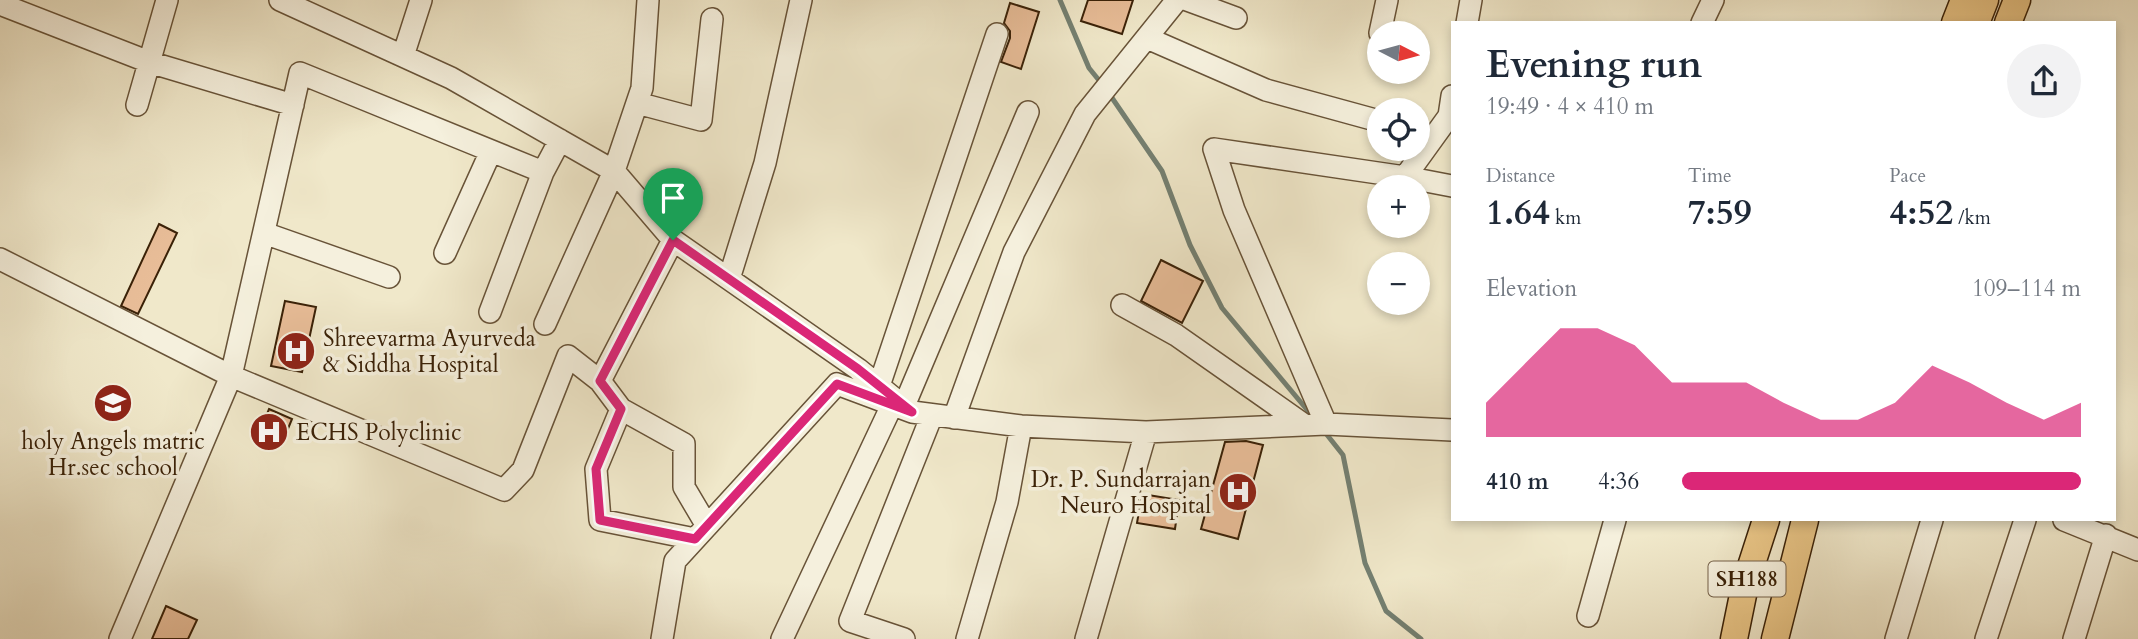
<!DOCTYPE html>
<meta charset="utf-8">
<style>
:root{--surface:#fff;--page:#f2f2f3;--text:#1f2937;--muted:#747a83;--accent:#db2777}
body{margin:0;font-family:Cardo,serif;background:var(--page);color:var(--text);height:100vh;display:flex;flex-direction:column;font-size:26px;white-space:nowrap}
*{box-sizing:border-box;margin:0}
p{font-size:23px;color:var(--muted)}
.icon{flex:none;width:38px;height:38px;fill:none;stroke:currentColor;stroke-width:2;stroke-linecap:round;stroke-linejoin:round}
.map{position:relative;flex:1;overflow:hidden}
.side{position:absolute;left:1451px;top:21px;width:665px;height:500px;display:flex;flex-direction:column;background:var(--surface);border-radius:0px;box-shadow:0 4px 10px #0003}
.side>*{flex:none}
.needle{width:46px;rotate:96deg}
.fabs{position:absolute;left:1367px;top:21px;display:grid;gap:14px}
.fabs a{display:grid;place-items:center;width:63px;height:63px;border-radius:50%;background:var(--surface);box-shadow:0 4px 10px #0003;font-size:35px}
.pin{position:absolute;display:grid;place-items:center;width:60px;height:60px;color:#fff;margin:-72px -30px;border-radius:50% 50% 50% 0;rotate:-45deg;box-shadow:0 0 7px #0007}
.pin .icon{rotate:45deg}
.round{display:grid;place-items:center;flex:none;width:74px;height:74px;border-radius:37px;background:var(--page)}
.head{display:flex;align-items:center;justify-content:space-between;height:119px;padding:0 35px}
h1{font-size:38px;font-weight:700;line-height:52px}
.stats{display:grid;grid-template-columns:repeat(3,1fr);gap:10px;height:119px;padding:7px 35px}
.stats div{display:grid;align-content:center}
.stats b{font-size:35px;font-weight:700}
.stats small{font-size:19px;font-weight:400}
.stats p{font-size:19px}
.chart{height:196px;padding:14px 35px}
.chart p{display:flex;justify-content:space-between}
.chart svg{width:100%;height:126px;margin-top:7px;fill:var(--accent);opacity:.7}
ul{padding:0 35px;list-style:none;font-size:23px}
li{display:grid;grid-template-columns:112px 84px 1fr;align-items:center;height:52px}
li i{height:18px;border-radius:9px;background:var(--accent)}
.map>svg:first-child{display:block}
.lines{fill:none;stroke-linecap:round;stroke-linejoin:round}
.stream{stroke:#748072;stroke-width:5}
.building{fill:#e8bd98;stroke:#3a2107;stroke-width:2}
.minor-casing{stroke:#685338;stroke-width:24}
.major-casing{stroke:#3a2107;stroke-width:29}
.minor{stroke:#f5f0dd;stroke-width:21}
.major{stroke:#e8c485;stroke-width:26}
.route-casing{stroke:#fff;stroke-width:14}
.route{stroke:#db2777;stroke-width:9}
.labels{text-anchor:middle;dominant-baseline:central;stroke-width:7;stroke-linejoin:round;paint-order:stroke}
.shield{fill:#f5f0dd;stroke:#725f47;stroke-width:2}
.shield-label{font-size:21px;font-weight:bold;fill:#3a2107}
.poi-label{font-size:23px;fill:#3a2107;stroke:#f5f0dd;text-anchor:start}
</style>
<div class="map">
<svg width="2138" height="639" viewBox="0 0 2138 639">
<rect width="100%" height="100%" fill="#f0e8ca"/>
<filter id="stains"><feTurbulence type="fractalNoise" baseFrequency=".00286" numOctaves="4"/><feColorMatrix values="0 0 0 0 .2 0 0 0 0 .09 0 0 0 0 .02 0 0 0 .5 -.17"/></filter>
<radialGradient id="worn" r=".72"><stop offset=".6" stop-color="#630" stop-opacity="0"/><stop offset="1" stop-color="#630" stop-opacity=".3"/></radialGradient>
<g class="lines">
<path class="stream" d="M1060,0L1089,68L1102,84
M1108,92L1162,171L1190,245L1222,308L1314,418
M1324,431L1343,455L1365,563L1386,611L1421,639"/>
</g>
<path class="building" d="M1088,0H1133L1122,34L1081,21Z
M1010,3L1039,12L1021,69L1001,62L1010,38V31L1004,23Z
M159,224L177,233L138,314L121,306Z
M1161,260L1203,281L1182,323L1141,301Z
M285,301L316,307L302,372L271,366Z
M269,409L292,419L281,446L258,436Z
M1246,441L1263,445L1238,539L1201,529L1225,442Z
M1142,494L1179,500L1175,529L1137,523Z
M166,606L197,620L188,639H152Z"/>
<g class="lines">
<g class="minor-casing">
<path id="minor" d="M280,0L451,78L614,171L673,240L858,369L896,400
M1187,0L1236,18
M0,4L149,62L293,105
M1467,23L1471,0
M1702,23L1713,0
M1380,33L1387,0
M1147,38L1266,90L1379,121
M403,56L421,0
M1452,96L1449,116L1405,177L1452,186
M637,103L701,120L712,19
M137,105L167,0
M560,140L543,172L300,73L231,376L504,490L523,470L568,356L600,381L621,409L684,444V487L707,526
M264,233L389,277
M445,253L491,151
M0,259L231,376L120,639
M729,279L765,163L801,0
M1122,305L1176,335L1303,424
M490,312L543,172
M545,324L614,171L642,88L648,0
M600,381L673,240
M879,386L997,34
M904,406L1028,112
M621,409L596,469L600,520L695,539
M954,418L1014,252L1085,114L1177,0
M1326,424L1234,210L1214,149L1405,177
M2064,520L2138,550
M1588,616L1615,520
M662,639L675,561L837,384L912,412L1021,426L1146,432L1326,424L1452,430
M782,639L892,405
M904,639L850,621L932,415
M967,639L1007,502L1021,426
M1086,639L1146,432
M1896,639L1932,520
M1986,639L2025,520
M2074,639L2106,535"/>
</g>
<g class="major-casing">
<path id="major" d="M1955,23L1964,0
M1976,23L1985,0
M2008,23L2017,0
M1734,639L1745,585L1766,520
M1775,639L1805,520"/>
</g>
<use href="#minor" class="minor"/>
<use href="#major" class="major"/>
</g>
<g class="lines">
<g class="route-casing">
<path id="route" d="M673,240L858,369L912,412L837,384L695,539L600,520L596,469L621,409L600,381Z"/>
</g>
<use href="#route" class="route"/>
</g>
<defs>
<g id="hospital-disc" transform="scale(2.0125)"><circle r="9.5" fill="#8f2418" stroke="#f5f0dd"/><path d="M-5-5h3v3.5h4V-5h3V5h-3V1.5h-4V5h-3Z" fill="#fff"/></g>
<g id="school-disc" transform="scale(2.0125)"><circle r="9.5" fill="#8f2418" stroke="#f5f0dd"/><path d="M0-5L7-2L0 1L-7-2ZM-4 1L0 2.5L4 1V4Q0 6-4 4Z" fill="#fff"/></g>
</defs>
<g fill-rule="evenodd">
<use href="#hospital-disc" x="296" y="351"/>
<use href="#school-disc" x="113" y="403"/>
<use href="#hospital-disc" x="269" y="432"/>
<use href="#hospital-disc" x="1238" y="492"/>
</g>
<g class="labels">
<rect class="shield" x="1708.5" y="561.5" width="77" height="35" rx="5"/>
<g class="shield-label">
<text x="1747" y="579">SH188</text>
</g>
<g class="poi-label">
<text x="323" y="338">Shreevarma Ayurveda<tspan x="323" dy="26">&amp; Siddha Hospital</tspan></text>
<text x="296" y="432">ECHS Polyclinic</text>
<text x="113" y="441" text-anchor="middle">holy Angels matric<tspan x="113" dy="26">Hr.sec school</tspan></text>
<text x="1211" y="479" text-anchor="end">Dr. P. Sundarrajan<tspan x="1211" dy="26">Neuro Hospital</tspan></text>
</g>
</g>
<rect width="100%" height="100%" filter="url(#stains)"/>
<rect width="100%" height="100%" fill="url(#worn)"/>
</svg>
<div class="fabs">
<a><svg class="needle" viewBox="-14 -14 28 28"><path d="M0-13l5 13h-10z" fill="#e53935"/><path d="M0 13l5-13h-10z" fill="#747a83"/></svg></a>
<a><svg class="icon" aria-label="locate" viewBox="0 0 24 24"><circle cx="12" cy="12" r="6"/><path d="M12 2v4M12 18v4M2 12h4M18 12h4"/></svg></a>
<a>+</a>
<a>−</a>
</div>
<div class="pin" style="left:673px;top:240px;background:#1e9e55"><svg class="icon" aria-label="arrive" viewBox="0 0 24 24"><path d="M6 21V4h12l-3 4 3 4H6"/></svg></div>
<section class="side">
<div class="head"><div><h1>Evening run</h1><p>19:49 · 4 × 410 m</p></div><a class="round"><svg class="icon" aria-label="share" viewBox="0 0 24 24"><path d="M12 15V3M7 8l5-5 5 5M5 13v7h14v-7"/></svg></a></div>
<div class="stats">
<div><p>Distance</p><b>1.64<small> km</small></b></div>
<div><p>Time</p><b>7:59</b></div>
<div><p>Pace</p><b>4:52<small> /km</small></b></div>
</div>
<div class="chart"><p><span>Elevation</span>109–114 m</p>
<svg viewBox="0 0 160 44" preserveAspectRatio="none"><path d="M0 44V32L10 19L20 6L30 6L40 12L50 25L60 25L70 25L80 32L90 38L100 38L110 32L120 19L130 25L140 32L150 38L160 32V44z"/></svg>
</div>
<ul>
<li><b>410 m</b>4:36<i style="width:100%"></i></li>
</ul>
</section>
</div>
